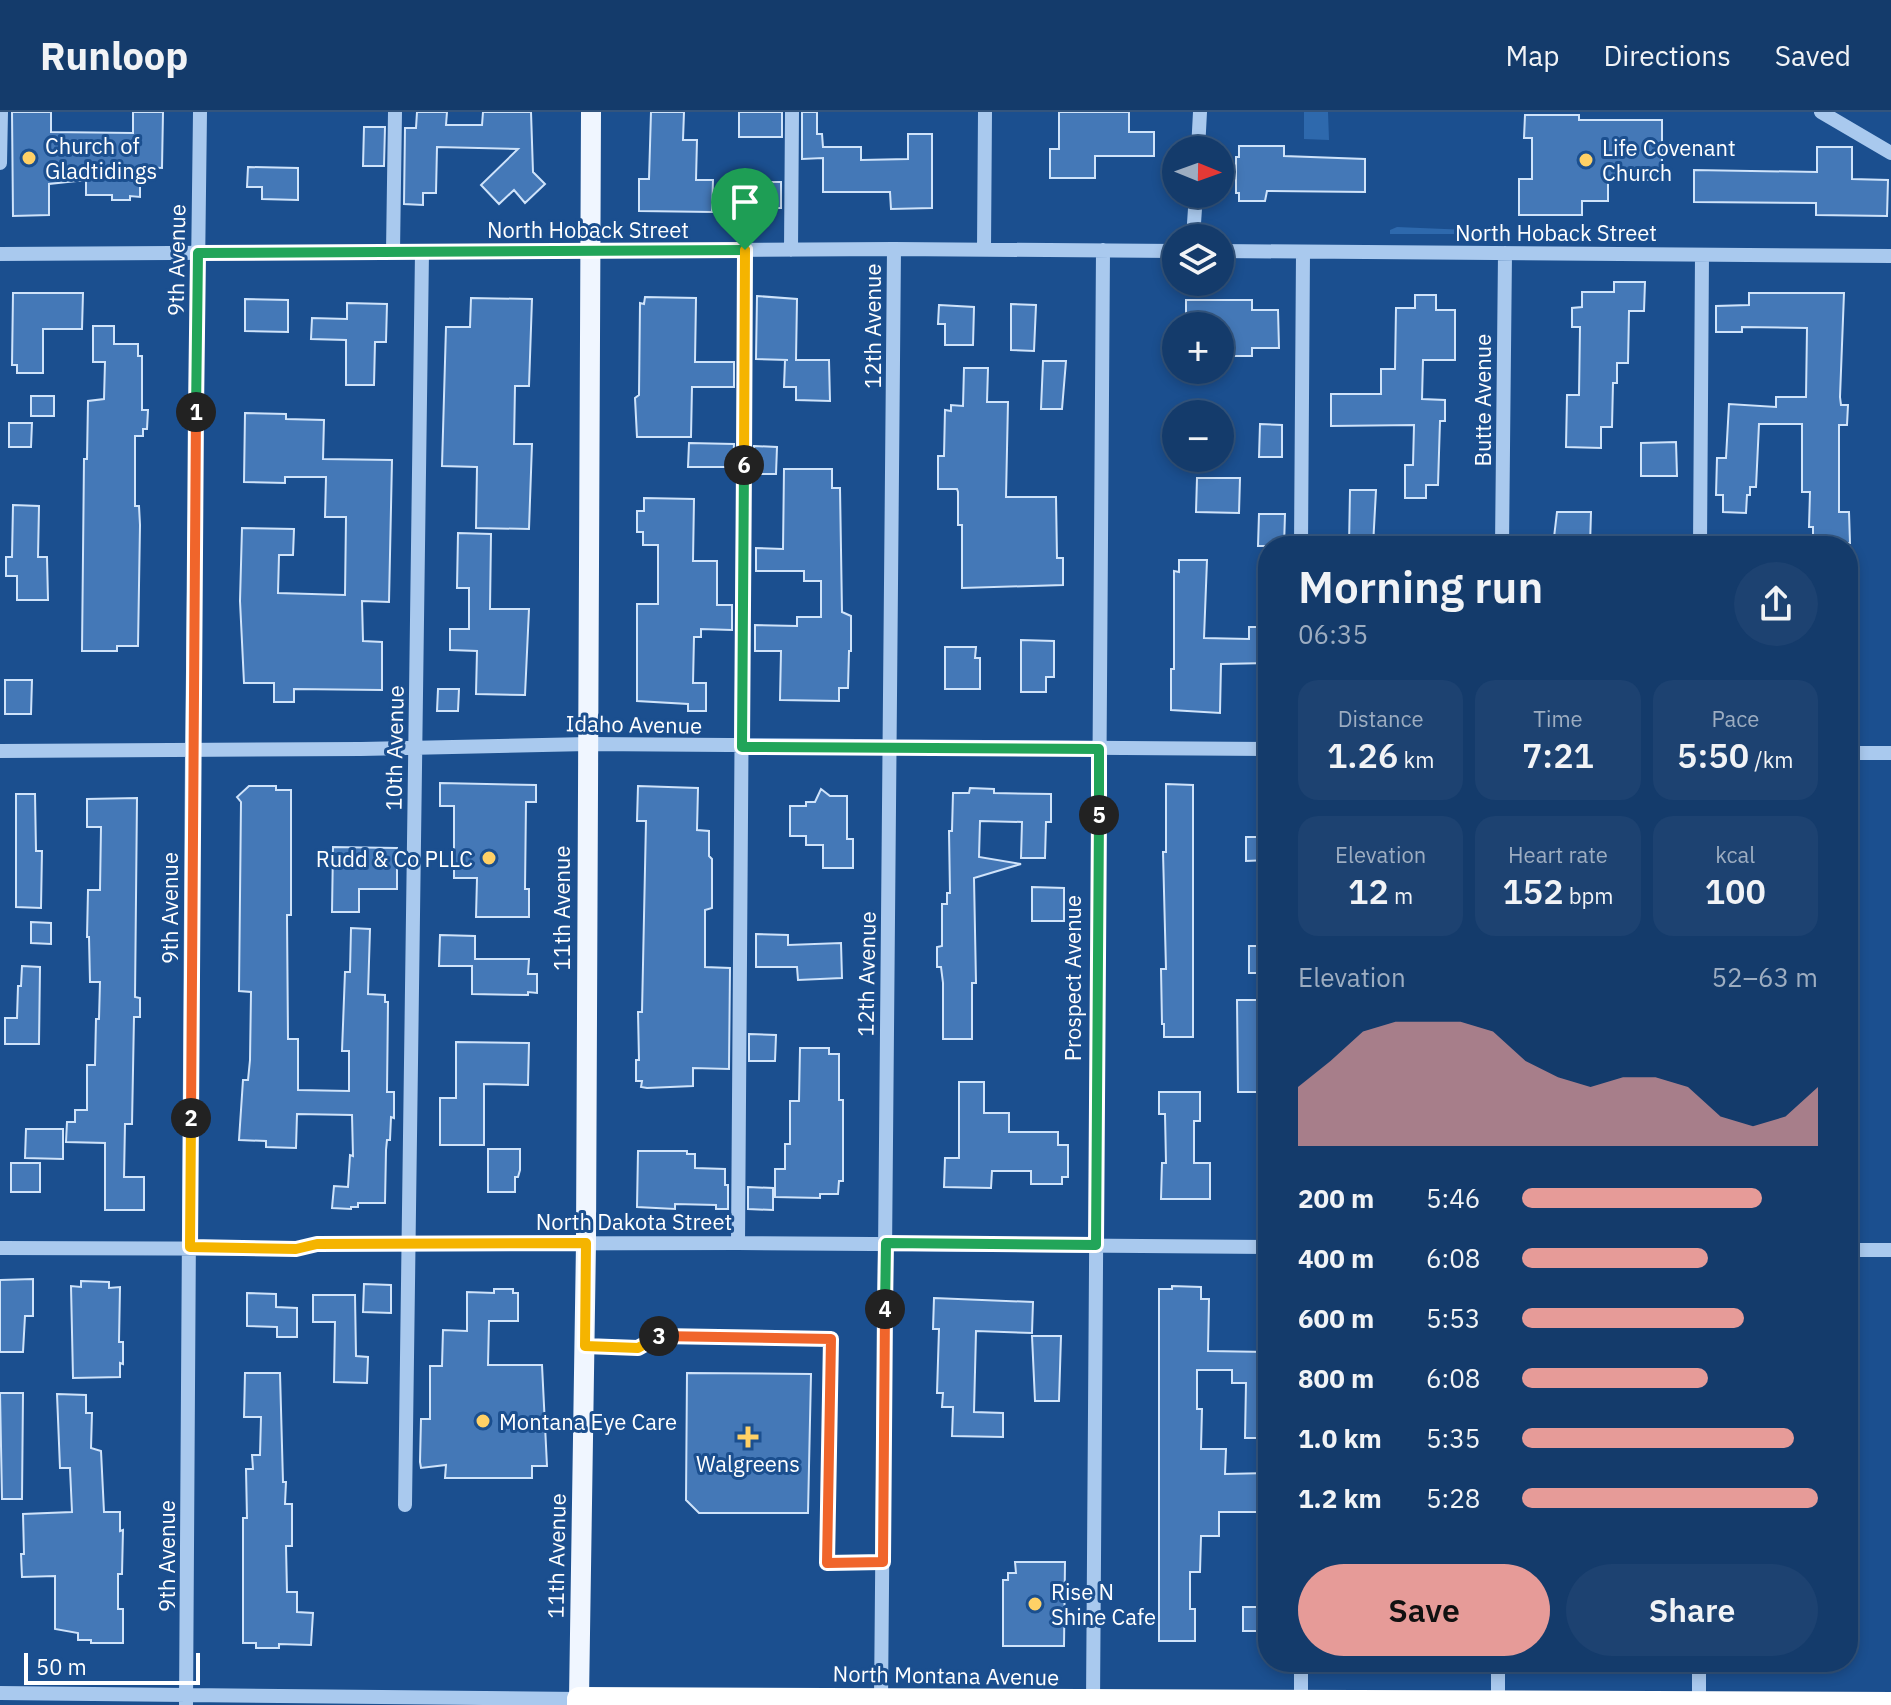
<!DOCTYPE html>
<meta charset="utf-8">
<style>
:root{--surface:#143b6b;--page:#1d4271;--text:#f1f3f6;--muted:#9dadc1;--line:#33557e;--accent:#e69b98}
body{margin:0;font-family:"IBM Plex Sans",sans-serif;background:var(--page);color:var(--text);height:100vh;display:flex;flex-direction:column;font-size:30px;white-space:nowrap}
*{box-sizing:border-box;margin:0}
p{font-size:26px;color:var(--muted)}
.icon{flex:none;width:44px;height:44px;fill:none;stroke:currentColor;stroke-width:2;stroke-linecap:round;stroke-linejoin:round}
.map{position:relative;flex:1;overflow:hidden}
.sheet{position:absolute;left:1258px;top:424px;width:600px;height:1136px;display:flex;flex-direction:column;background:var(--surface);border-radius:32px;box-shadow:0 4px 12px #0003,0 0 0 2px var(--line)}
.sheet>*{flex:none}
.needle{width:52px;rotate:91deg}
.fabs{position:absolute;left:1162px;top:24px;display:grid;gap:16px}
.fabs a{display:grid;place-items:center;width:72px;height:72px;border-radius:50%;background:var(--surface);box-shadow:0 4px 12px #0003,0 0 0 2px var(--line);font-size:40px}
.scale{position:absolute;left:24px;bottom:20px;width:176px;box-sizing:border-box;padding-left:8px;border:4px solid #fff;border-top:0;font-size:22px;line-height:28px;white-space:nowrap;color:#fff;-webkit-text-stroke:6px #1b4f8f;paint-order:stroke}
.pin{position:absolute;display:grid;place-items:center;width:68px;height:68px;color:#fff;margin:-82px -34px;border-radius:50% 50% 50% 0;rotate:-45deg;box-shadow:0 0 8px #0007}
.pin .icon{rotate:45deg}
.km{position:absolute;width:40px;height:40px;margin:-20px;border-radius:50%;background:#222;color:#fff;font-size:22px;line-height:40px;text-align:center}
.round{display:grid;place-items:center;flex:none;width:84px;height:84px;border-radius:42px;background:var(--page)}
.overview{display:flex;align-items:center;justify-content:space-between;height:136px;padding:0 40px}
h1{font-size:44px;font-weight:600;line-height:60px}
.figures{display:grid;grid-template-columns:repeat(3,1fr);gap:12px;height:136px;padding:8px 40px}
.figures div{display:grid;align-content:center;border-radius:20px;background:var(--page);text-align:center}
.figures b{font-size:34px;font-weight:600}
.figures small{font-size:22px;font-weight:400}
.figures p{font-size:22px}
.chart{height:224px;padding:16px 40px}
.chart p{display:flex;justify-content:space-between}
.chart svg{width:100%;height:144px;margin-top:8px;fill:var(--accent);opacity:.7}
.cta{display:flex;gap:16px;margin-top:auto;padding:16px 40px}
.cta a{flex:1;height:92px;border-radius:48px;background:var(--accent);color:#111;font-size:32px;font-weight:600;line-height:92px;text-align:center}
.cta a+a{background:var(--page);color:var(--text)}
ul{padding:0 40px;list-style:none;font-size:26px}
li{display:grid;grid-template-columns:128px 96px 1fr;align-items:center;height:60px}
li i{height:20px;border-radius:10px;background:var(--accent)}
header{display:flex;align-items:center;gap:48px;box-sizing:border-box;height:112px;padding:0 40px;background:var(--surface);border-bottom:2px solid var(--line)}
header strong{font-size:38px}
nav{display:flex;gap:44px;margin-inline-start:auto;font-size:28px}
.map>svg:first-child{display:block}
.green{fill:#2e69ad}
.building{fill:#4478b7;stroke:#cfe3fa;stroke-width:2}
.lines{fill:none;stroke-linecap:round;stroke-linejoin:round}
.minor{stroke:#a9c9ee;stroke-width:14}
.major{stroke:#f0f6ff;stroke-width:20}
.highway{stroke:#fff;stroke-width:24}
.split-1-casing{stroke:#fff;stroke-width:16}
.split-2-casing{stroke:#fff;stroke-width:16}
.split-3-casing{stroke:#fff;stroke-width:16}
.split-4-casing{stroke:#fff;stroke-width:16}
.split-5-casing{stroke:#fff;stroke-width:16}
.split-6-casing{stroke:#fff;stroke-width:16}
.split-7-casing{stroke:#fff;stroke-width:16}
.split-1{stroke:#22a559;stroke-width:10}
.split-2{stroke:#f0652b;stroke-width:10}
.split-3{stroke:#f5b400;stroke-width:10}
.split-4{stroke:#f0652b;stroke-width:10}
.split-5{stroke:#22a559;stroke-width:10}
.split-6{stroke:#22a559;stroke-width:10}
.split-7{stroke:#f5b400;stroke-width:10}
.poi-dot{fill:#ffd166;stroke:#1b4f8f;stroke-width:3}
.labels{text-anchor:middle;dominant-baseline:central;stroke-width:6;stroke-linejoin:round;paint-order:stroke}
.poi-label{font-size:22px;fill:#fff;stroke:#1b4f8f;text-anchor:start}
.street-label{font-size:22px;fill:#fff;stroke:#1b4f8f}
</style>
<header>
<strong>Runloop</strong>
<nav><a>Map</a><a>Directions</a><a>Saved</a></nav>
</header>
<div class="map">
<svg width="1891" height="1593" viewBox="0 0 1891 1593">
<rect width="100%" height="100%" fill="#1b4f8f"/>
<path class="green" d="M1304,0H1328L1329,28L1304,27Z
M1397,115L1492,119V122H1390V118Z"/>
<path class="building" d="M12,0H51V20L133,21V0H163L162,56L145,55V73H140V85L130,84V88H112V83H86V68L49,72V103L13,104Z
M417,0H447L446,13H482L483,0H531L533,60L545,72L525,91L514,78L499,92L481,73L518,37L437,35L436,81H423V93L404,92L405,16H416Z
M651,0H684L683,28H697L696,68H713L712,100L639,99V67H649Z
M739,0H782V25H739Z
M802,0H817V22H822L823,35H861V48L908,47V22H932V96L891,97L890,80H823V46L802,47Z
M1059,0H1129V20H1154V44H1095V66H1050V37H1059Z
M1525,3H1579V8H1662V68H1608V89H1582V103H1519V67H1532V26H1524Z
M364,15H385L384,54H363Z
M1239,34H1284V44L1365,47V80L1267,79L1265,89H1239V81H1236V45H1239Z
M1817,35H1852V67L1888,68L1887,104L1816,103V91L1694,90V58L1817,60Z
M248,55L298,56V88L262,87V75H247Z
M753,70H781V96H753Z
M1614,170H1645L1644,199H1629L1628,251H1617V271H1613L1612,315H1601V336L1566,335L1567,283H1579L1580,215H1572V196L1582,195V180H1614Z
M13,181H83L82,217H43V261H17V253H12Z
M1749,181H1844L1840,285L1841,293H1848L1847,313H1839V400H1849L1850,431H1813V415H1809L1810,380H1802V312H1759L1756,375H1750V383H1747L1746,401L1723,400V383H1716L1717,346H1726L1729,292L1776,295V285H1806L1807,216L1742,215V220H1716V194L1749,193Z
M1415,183H1436V198H1455V248H1423L1422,287L1445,288V309H1440L1438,373H1426V386H1405V353H1413L1414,313L1331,314V282H1381V257H1395L1396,196H1415Z
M757,184L797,187L796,248H829L830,289L796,288V275H784L785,248H788L756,247Z
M645,185L696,186L695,250H734V275H692L691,325H637L635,286L639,283L640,191L644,192Z
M471,186L532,187L529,274H515L514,332H532L529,417L476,416L477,355L442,354L446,215H470Z
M245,187L288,188V220L245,219Z
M1186,188H1252V198H1278L1279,236H1252V244H1223V219H1220V214H1186Z
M347,191L387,192L386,230H375L374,273H346V228L311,227L312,206L347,207Z
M1011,192L1036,193L1034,239L1011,238Z
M939,193L974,195L973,233H945V212H938Z
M93,214H114V232H138V244H142V298H148L147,317H143V324H135V394H139L140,413L138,534H117V539H82L84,347H87L88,289L104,287L105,250H93Z
M1043,249H1066L1062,297H1041Z
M964,256H988L987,290H1008L1006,385H1056L1057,446H1063V473L962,476V413H958V380L957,377H938V344H944L945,298L951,299V293L963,294Z
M31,284H54V304H31Z
M245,301L286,302V307L324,308L323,347L392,348L389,490L362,489L363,529L382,530V578L294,577V590H274V571H244L240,489L242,416L294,417L293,443H279L278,481L345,483L346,405H325L326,365H285V371L244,370Z
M9,311H32L31,335H9Z
M1260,312L1282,313V345H1259Z
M1676,330L1677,364H1641V331Z
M689,331L734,332L733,355H688Z
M754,334L777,335L776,362H757V355H753Z
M784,357H832V376H840L842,500L851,504V539H849L848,576H839V589L780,588L781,539H755V513L797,514V505H821V469H804V459H756V436L783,437Z
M1197,366H1240L1239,401L1196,400Z
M1350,378H1376L1373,434H1349Z
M644,386L694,387L693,449H717V493H732V518L701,517V525H694L693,571H706V599H688V592L637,589V492H658V433H643V420H637V399H644Z
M13,393L39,394L38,445H47L48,488H17V464H6V445H12Z
M1557,400H1591L1590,434H1553Z
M1259,402H1285L1284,434H1258Z
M458,421L491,422L490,497H529L525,583L476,582L477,539L450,538V517H469V476H457Z
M1179,448H1207L1204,526L1249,527V515H1268V551L1221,552L1220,601L1171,598V557H1174V459L1179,460Z
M1021,528L1054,529V565H1046V580H1021Z
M945,535H976L975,546H980V577H945Z
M5,568H32L31,602H5Z
M438,577H459L458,599H437Z
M440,671L536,673V690H526L525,777H529V805H476L477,766H454V694H440Z
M1166,672L1193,673V925H1164V912H1162L1161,857H1166L1163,740H1166Z
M249,674H276V678H291V803H287L288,927H298V978L349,979V939H342L345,860H350L351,816L370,817L368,882L385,883V890H388L387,980H394V1006L391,1005L390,1028H387L386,1038L385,1091H358V1095H351V1097L332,1096L334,1074L348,1075L350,1043L353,1044L352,1003L297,1002L296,1036L266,1035V1029L239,1028L243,968H248L250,948L251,880L239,879L241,690L237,685Z
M638,674L698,676L697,718L709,719V744L712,747V796L705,798V855L730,856L729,957L693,956V974L647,976L641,975L642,969H636V948H639L638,900H642L646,709H637Z
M970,676L994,677V681L1051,682V710H1046L1045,746H1021L1022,710L980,709L979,745L1021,752L974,766L976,871H972V927H943V871L941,855H937V835L942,834V792H947V781H950L949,719H952L953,681H969Z
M821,677L830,684H847V727H853V756H823V733H806V724H790V694H806V690H815Z
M16,682H35L36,739H42L41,796L16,795Z
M137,686L135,885L140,886V905H134L132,1012H125L124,1065H144V1098H105V1031L66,1030L67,1010H75V998H87V953H95L96,907H99L100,870H90L89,825H87L88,778H100L101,715H87V687Z
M1246,725H1268V748L1246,749Z
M333,735L397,736V777H359V800H332Z
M1032,775L1064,776V809H1032Z
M31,810L51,811V832L31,831Z
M756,822L788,823V833L841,831L842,866L798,868L797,855H756Z
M440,823L475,824V847H529L528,862H537V881L528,880V883L472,882V854H439Z
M1249,834H1268V861H1249Z
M22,854L40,855L39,932H5V906H17L18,874H21Z
M1237,888H1265L1268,980H1238Z
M749,922L776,923L775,949H749Z
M456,930L529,931L528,973L484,972V1033H440V986H456Z
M800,936H829V942H839V988H843V1069H839L838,1082H820V1086L775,1085V1057H785V1032H790V989H799Z
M959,970H984V1001H1009V1020H1058V1033H1068V1065H1062V1072H1031V1059H992L991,1076L944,1075L945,1046H959Z
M1159,980H1200V1009H1194V1051H1210V1087H1161L1162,1051H1166L1165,1002H1159Z
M26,1017H63V1047L25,1046Z
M488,1037H520V1058L518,1065H515V1080H488Z
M638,1039H687V1042H695V1056L725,1057V1073H728V1097H716V1093L675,1092V1097L637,1095Z
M11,1051H40V1080H11Z
M748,1075L773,1076V1098L748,1097Z
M33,1167V1204H25L23,1240H0V1168Z
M81,1169L109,1170V1176L120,1175L119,1230H123V1252L120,1251V1265L73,1266L71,1174L81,1175Z
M364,1172L391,1173V1201L363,1200Z
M1172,1174L1201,1175V1187H1209L1208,1239L1268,1240V1326H1245L1246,1271H1232V1258H1197V1297H1202L1201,1337H1226L1225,1362L1268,1361V1400H1219V1424H1201L1200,1460H1190V1497H1195V1529H1159V1177H1172Z
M494,1177H513V1181H518V1209H489L488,1253H542L547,1354H532V1366H445L446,1353L421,1356L420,1350L421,1307H430V1254H442L443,1218L467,1219V1180L494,1181Z
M247,1181L276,1182V1195L297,1196V1225H277V1215L247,1214Z
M313,1183H355L356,1244L368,1245L367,1271L334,1270L335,1210H313Z
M934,1186L1033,1190L1032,1221L976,1219L974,1300L1003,1301V1325L952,1324L953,1295H942L943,1281H937L939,1217H933Z
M1032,1224H1061L1059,1289H1035Z
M245,1261H280L283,1370H286L285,1392H292V1434H286L287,1480H297V1500L313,1501L311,1533L279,1532V1536H256V1531H243V1406H247L246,1357H253L252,1343H260L261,1305H244Z
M687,1261L811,1262L808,1401H699L686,1388Z
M0,1281H23L22,1387H2Z
M57,1282L86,1283V1301H92L91,1336L101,1339L104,1400H120V1419L123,1418L122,1462H118V1497H123V1531H91V1528H78V1521L55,1517V1464L22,1465L21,1442H24L23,1402L72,1400L70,1356H60Z
M1015,1450H1065L1064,1534H1003V1468H1008V1461H1016Z
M1243,1495H1268V1519H1243Z"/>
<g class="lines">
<path class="minor" d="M1821,0L1891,41
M1198,38L1200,0
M0,51L1,0
M1193,126L1196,82
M984,137L985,0
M791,138L792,0
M1220,139L1891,144
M393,140L395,0
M0,142L894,137L1176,139
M1301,434L1303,140
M1502,434L1505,141
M1700,434L1702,143
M0,639L361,637L588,632L1268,637
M1848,641H1891
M738,1131L745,138
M0,1136L296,1137L317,1132L738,1131L1268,1135
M1848,1138H1891
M585,1234L638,1236L657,1224L831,1227L827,1451L883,1450
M405,1393L422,140
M1301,1550V1593
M1498,1550V1593
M0,1581L579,1587
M881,1588L894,137
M1093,1591L1103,138
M1699,1591V1550
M186,1593L192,639L200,0"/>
<path class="major" d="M579,1587L586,1131L591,0"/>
<path class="highway" d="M579,1593V1587L1891,1592"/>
</g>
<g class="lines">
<g class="split-1-casing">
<path id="split-1" d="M196,300L198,141L745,138"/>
</g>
<g class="split-2-casing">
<path id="split-2" d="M191,1006L196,300"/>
</g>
<g class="split-3-casing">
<path id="split-3" d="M191,1006L190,1135L296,1137L317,1132L586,1131L585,1234L638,1236L659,1224"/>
</g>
<g class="split-4-casing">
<path id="split-4" d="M659,1224L831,1227L827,1451L883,1450L885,1197"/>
</g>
<g class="split-5-casing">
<path id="split-5" d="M885,1197L886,1131L1096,1133L1099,703"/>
</g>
<g class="split-6-casing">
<path id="split-6" d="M744,353L742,635L1099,637V703"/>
</g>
<g class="split-7-casing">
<path id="split-7" d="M744,353L745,138"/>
</g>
<use href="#split-1" class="split-1"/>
<use href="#split-2" class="split-2"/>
<use href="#split-3" class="split-3"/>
<use href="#split-4" class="split-4"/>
<use href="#split-5" class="split-5"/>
<use href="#split-6" class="split-6"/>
<use href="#split-7" class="split-7"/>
</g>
<g class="poi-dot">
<circle cx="29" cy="46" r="8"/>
<circle cx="1586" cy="48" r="8"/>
<circle cx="489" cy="746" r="8"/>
<circle cx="483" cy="1309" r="8"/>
<path d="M744 1313h8v8h8v8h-8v8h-8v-8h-8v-8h8z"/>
<circle cx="1035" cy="1492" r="8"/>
</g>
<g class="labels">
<g class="poi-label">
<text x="45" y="33">Church of<tspan x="45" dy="25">Gladtidings</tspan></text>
<text x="1602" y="35">Life Covenant<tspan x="1602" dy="25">Church</tspan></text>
<text x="473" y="746" text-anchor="end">Rudd &amp; Co PLLC</text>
<text x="499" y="1309">Montana Eye Care</text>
<text x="748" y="1351" text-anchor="middle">Walgreens</text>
<text x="1051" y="1479">Rise N<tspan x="1051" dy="25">Shine Cafe</tspan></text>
</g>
<g class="street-label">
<text x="588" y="117">North Hoback Street</text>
<text x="1556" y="120">North Hoback Street</text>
<text transform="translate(176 148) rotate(-89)">9th Avenue</text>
<text transform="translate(872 214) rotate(-90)">12th Avenue</text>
<text transform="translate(1482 288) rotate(-90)">Butte Avenue</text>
<text transform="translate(634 612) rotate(1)">Idaho Avenue</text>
<text transform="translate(394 636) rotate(-89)">10th Avenue</text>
<text transform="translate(169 796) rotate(-90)">9th Avenue</text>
<text transform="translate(561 796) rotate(-90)">11th Avenue</text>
<text transform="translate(866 862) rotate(-89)">12th Avenue</text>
<text transform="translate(1072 866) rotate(-90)">Prospect Avenue</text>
<text x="634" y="1109">North Dakota Street</text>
<text transform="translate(166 1444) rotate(-90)">9th Avenue</text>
<text transform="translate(556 1444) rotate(-89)">11th Avenue</text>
<text transform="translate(946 1563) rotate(1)">North Montana Avenue</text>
</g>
</g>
</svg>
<div class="fabs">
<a><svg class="needle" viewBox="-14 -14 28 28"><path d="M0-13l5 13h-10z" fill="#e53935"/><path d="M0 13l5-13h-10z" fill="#9dadc1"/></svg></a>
<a><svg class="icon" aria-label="layers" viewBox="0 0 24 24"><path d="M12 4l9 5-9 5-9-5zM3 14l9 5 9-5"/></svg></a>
<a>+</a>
<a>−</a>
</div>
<div class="scale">50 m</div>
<div class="pin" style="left:745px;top:138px;background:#1e9e55"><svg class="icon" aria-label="arrive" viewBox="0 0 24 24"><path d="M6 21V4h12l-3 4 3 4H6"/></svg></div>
<b class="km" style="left:196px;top:300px">1</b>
<b class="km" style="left:191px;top:1006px">2</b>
<b class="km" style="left:659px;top:1224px">3</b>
<b class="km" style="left:885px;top:1197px">4</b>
<b class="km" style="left:1099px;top:703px">5</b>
<b class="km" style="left:744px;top:353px">6</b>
<section class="sheet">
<div class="overview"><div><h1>Morning run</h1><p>06:35</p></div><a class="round"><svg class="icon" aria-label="share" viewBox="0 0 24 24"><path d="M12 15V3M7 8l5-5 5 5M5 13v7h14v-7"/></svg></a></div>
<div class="figures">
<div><p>Distance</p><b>1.26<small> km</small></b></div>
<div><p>Time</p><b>7:21</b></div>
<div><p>Pace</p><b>5:50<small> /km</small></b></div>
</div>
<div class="figures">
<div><p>Elevation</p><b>12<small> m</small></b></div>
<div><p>Heart rate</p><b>152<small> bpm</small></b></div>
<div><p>kcal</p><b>100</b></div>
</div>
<div class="chart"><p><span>Elevation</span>52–63 m</p>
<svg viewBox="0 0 160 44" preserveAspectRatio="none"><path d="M0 44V26L10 18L20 9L30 6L40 6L50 6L60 9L70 18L80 23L90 26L100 23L110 23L120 26L130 35L140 38L150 35L160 26V44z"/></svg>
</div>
<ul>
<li><b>200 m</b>5:46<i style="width:81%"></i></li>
<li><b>400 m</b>6:08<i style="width:63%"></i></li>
<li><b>600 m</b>5:53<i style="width:75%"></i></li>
<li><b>800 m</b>6:08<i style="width:63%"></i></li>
<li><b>1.0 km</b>5:35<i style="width:92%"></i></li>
<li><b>1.2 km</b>5:28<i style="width:100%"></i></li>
</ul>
<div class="cta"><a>Save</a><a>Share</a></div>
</section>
</div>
